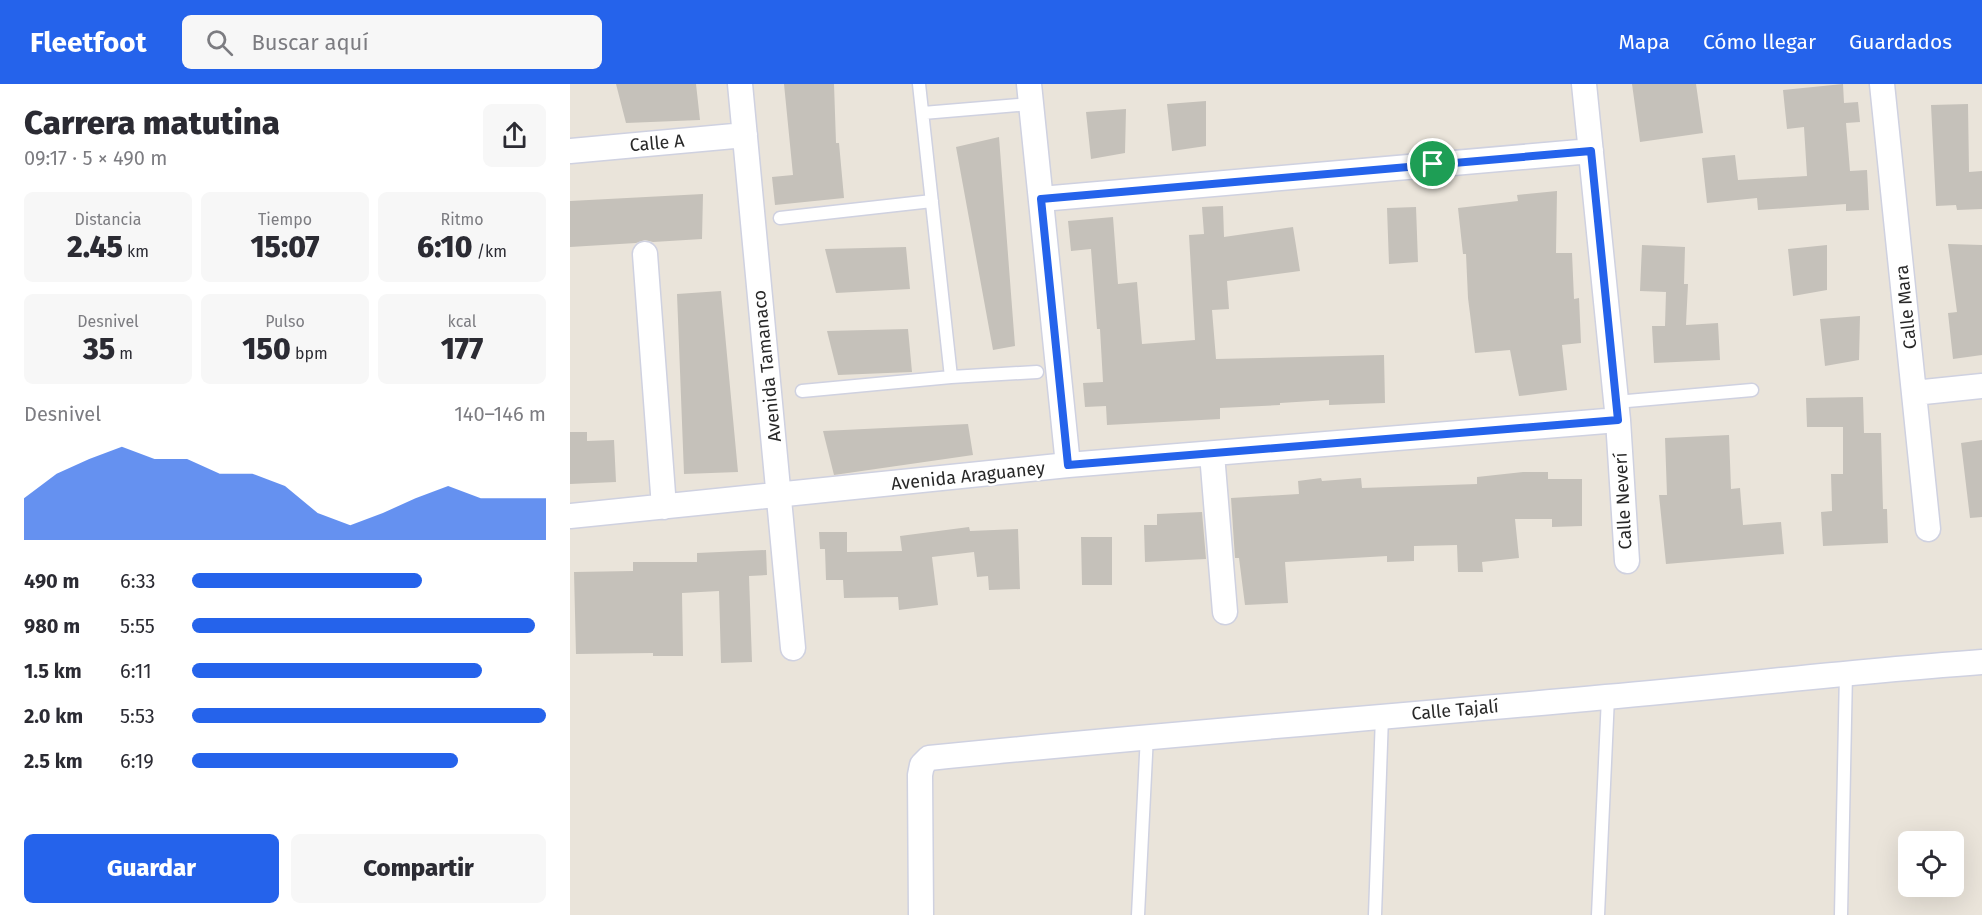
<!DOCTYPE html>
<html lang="es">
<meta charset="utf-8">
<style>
:root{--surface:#fff;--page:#f7f7f7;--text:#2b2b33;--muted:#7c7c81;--accent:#2563eb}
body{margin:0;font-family:"Fira Sans",sans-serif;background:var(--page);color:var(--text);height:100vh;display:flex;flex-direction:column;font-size:22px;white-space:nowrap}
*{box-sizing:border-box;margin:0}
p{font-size:20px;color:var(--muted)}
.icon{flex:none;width:33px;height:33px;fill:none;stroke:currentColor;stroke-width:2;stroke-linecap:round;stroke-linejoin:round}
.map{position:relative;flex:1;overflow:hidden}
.side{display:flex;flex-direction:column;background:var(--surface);width:570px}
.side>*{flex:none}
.tools{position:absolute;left:1328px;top:747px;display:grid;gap:12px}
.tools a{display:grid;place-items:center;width:66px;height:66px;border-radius:9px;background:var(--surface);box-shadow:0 6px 24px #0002;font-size:30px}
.pin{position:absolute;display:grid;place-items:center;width:51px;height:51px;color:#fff;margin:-26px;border:3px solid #fff;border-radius:50%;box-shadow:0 2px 6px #0007}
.round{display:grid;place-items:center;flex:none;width:63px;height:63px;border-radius:9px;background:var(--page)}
.summary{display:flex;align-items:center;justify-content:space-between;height:102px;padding:0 24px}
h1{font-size:33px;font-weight:800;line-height:45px}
.stats{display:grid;grid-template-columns:repeat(3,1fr);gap:9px;height:102px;padding:6px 24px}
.stats div{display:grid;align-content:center;border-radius:9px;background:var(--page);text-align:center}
.stats b{font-size:30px;font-weight:800}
.stats small{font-size:16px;font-weight:400}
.stats p{font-size:16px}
.chart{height:168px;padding:12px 24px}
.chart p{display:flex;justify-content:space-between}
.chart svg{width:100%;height:108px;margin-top:6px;fill:var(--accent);opacity:.7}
.cta{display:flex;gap:12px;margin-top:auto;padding:12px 24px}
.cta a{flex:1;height:69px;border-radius:9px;background:var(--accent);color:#fff;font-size:24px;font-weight:800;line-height:69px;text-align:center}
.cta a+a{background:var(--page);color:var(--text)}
ul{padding:0 24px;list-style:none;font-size:20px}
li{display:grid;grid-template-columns:96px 72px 1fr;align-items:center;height:45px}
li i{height:15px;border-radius:8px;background:var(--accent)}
header{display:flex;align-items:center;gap:36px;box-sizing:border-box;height:84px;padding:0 30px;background:var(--accent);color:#fff}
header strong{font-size:28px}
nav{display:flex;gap:33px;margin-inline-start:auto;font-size:21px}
.search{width:420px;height:54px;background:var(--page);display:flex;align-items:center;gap:15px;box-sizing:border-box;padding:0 21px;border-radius:9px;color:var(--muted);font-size:22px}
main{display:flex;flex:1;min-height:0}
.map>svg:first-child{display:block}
.building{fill:#c5c1ba}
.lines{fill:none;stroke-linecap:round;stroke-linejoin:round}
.lane-casing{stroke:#cfd1e0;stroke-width:15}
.street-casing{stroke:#cfd1e0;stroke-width:27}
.lane{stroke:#fff;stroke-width:12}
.street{stroke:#fff;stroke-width:24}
.route-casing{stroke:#fff;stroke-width:12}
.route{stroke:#2563eb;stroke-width:8}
.labels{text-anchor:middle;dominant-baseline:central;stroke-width:5;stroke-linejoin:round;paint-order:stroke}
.street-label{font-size:18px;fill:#282828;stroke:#fff}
</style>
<header>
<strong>Fleetfoot</strong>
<div class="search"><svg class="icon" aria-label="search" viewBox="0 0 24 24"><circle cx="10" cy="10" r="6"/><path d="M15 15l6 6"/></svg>Buscar aquí</div>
<nav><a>Mapa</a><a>Cómo llegar</a><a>Guardados</a></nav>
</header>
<main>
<section class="side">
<div class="summary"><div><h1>Carrera matutina</h1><p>09:17 · 5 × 490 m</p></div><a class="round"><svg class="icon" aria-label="share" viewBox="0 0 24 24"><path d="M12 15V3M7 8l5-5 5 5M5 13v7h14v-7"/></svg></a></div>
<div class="stats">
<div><p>Distancia</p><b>2.45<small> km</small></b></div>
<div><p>Tiempo</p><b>15:07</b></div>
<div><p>Ritmo</p><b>6:10<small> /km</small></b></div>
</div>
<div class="stats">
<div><p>Desnivel</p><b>35<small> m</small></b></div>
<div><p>Pulso</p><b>150<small> bpm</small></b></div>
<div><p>kcal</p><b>177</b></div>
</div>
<div class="chart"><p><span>Desnivel</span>140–146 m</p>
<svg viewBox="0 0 160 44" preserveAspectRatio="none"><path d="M0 44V27L10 17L20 11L30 6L40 11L50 11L60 17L70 17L80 22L90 33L100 38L110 33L120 27L130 22L140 27L150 27L160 27V44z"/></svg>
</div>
<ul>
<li><b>490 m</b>6:33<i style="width:65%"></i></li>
<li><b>980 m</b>5:55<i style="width:97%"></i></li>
<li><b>1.5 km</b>6:11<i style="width:82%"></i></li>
<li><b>2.0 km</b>5:53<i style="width:100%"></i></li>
<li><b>2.5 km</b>6:19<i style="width:75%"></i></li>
</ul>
<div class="cta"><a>Guardar</a><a>Compartir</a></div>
</section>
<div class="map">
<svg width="1412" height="831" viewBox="0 0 1412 831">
<rect width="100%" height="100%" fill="#eae4da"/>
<path class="building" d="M46,0H126L130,36L56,39Z
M214,0H264L266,59H269L274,114L205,121L202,93L223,91Z
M1062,0H1126L1133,49L1070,58Z
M1273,0L1274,19L1288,18L1290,38L1276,39L1280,87L1297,86L1299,126L1276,127V120L1188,126L1187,114L1137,119L1132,74L1165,71L1168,96L1237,92L1234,43L1217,45L1213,6Z
M636,17V62L602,67L597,20Z
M1398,20L1399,88L1412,87V125L1387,126L1386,121L1366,122L1361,21Z
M556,25L555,69L521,75L516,28Z
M429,53L445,262L423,266L386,63Z
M987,107L986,169H1002L1004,215L1009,214L1011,259L992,261L997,306L949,312L940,266L905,269L898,214L896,170H893L888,124L948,117L947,111Z
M133,110L132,155L83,158L75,156L66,159L0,163V117Z
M653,122L654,153L723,143L730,187L657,197L659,225L642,226L646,275L814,271L815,319L759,321V316L710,319V321L650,324V335L537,341L536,322L515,323L513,299L533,298L530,245H527L521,165L501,167L498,137L543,133L548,200L567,198L572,260L625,256L619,151L634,150L632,123Z
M846,123L848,178L819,180L817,124Z
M1378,160L1412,161V271L1383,275L1378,229L1387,228Z
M1072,161L1115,163L1114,200H1118L1116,241L1148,239L1150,276L1084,279L1082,242H1095L1096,208L1070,207Z
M1257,161V206L1223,212L1218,165Z
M336,163L340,205L266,209L255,165Z
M151,207L168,388L114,390L107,210Z
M1290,232L1289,276L1255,282L1250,235Z
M338,245L342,288L268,291L257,247Z
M1293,313L1294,349H1311L1313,425H1317L1318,459L1253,462L1251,428L1262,427L1261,390H1273V343H1237L1236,314Z
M398,340L403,371L264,391L253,347Z
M0,348H17V357L44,356L46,398L0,400Z
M1159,351L1161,405L1170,404L1173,441L1211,438L1214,470L1096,480L1089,411H1097L1095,354Z
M1412,356V433L1400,434L1391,359Z
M953,388H978V395H1012V442L982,443V435H945L949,474L912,478L913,488H888L887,461L844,462V477L817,478V472L715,478L718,519L675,521L669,474H665L661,414L729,410L728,397L751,394L752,397L791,394L792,404L907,400V393Z
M632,428L636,475L575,478L574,441H587V430Z
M399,443L400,447L448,445L450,505L419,506L418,492L407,493L404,468L362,473L368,521L329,526L328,513L274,514L273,496H256L255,465H250L249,448H277V468L332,467L330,452Z
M511,453H542V501H512Z
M196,466L197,491L179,492L182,578L151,579L149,507L112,509L113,572H83V569L6,570L4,488L63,487V478H127V469Z"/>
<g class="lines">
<g class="lane-casing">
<path id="lane" d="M349,0L381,293
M353,29L461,20
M210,134L362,117
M232,307L381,293L467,288
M1046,318L1182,306
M568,831L577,651
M805,831L812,632
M1028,831L1038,613
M1271,831L1276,588"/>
</g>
<g class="street-casing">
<path id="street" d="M170,0L223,564
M459,0L498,381
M1014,0L1048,336L1057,477
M1312,0L1358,445
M0,67L175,51
M471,115L1021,67
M75,170L94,423
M1344,309L1412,302
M642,370L655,528
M0,432L498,381L1048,336
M351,831L350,691L352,681L359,674C584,651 810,634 1036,613C1162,602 1286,587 1412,578"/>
</g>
<use href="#lane" class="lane"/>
<use href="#street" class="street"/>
</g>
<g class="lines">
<g class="route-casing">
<path id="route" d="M1021,67L1048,336L498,381L471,115Z"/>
</g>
<use href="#route" class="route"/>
</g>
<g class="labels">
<g class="street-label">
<text transform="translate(87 59) rotate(-5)">Calle A</text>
<text transform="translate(1336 223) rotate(-96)">Calle Mara</text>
<text transform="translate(197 282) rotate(-96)">Avenida Tamanaco</text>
<text transform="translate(398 392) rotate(-6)">Avenida Araguaney</text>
<text transform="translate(1053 417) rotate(-93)">Calle Neverí</text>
<text transform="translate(885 626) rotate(-5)">Calle Tajalí</text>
</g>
</g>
</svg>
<div class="tools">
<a><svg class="icon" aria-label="locate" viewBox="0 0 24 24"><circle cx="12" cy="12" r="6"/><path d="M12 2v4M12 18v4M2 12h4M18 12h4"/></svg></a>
</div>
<div class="pin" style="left:863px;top:80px;background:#1e9e55"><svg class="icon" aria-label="arrive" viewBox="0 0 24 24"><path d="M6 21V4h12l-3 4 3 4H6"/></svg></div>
</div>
</main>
